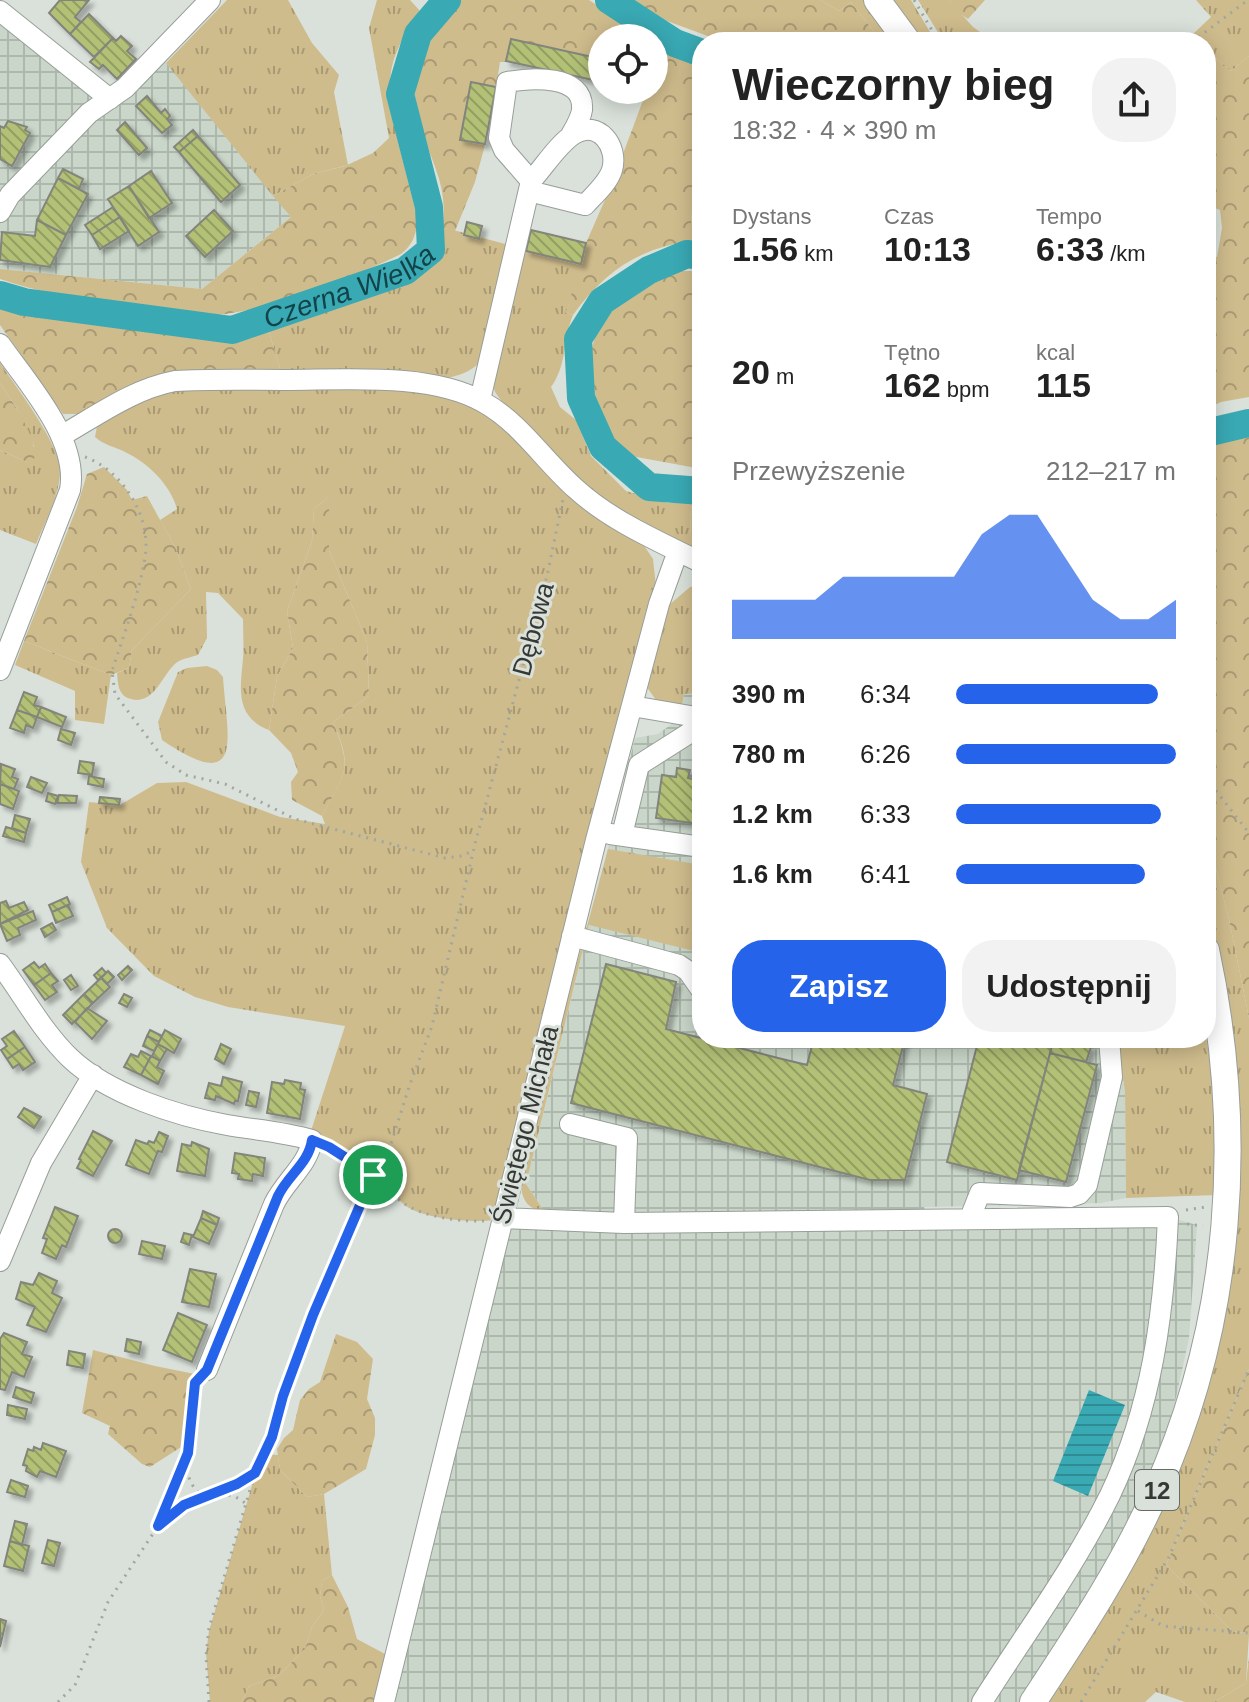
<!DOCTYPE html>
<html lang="pl">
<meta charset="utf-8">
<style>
:root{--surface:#fff;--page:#f2f2f2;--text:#222;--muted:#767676;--accent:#2563eb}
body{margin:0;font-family:Arial,sans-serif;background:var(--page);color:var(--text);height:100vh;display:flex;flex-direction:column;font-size:30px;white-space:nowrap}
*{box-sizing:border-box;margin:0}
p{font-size:26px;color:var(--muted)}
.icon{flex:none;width:44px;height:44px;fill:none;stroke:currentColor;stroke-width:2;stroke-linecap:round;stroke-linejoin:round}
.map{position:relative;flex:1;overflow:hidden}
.side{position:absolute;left:692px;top:32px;width:524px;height:1016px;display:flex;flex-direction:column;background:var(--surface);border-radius:32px;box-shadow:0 4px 20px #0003}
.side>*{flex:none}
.tools{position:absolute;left:588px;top:24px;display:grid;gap:16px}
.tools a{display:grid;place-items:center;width:80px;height:80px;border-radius:50%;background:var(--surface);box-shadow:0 4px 20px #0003;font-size:40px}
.pin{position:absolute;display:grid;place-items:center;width:68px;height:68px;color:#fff;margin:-34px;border:4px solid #fff;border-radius:50%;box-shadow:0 2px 8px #0007}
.round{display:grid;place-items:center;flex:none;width:84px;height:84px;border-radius:32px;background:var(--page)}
.summary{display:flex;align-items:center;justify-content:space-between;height:136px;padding:0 40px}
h1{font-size:44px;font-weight:600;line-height:60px}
.metrics{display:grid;grid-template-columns:repeat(3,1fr);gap:12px;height:136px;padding:8px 40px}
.metrics div{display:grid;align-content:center}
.metrics b{font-size:34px;font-weight:600}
.metrics small{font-size:22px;font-weight:400}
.metrics p{font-size:22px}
.chart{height:224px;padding:16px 40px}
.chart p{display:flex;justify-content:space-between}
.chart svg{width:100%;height:144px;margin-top:8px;fill:var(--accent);opacity:.7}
.primary-button{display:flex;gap:16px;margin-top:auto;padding:16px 40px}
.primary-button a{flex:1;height:92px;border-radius:32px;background:var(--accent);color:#fff;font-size:32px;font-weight:600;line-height:92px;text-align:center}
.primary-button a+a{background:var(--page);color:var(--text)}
ul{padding:0 40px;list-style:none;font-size:26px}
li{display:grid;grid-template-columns:128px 96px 1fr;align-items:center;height:60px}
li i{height:20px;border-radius:10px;background:var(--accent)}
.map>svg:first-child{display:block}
.industrial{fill:url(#industrial-grid)}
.grass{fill:url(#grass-tufts)}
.forest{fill:url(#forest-crowns)}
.water{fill:url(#water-rules)}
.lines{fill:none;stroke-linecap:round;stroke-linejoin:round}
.river{stroke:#39a9b4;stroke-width:28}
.building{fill:url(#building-back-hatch);stroke:#83857c;stroke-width:2;filter:url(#shadow)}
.minor-casing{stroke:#979e98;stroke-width:22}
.major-casing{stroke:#979e98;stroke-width:28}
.path{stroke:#a0a6a0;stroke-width:3;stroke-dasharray:2 6;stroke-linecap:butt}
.minor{stroke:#fff;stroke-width:20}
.major{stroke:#fff;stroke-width:26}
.route-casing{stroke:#fff;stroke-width:16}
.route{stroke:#2563eb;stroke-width:10}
.labels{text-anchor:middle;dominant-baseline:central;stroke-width:6;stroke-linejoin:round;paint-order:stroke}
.shield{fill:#dae1da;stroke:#666b66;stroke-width:2}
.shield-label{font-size:24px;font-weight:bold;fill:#353835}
.street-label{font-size:26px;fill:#353835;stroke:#dae1da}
.water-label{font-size:28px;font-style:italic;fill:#124348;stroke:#dae1da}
</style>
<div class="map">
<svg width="1249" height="1702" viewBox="0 0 1249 1702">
<defs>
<pattern id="industrial-grid" width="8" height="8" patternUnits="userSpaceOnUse" patternTransform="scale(2)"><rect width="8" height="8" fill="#c9d6c9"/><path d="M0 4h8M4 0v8" fill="none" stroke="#adb8ad"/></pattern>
<pattern id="grass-tufts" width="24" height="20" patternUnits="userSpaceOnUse" patternTransform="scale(2)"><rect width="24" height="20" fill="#cfbc8d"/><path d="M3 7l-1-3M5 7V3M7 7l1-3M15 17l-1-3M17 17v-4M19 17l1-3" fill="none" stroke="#a99a74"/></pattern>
<pattern id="forest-crowns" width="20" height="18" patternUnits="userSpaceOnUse" patternTransform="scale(2)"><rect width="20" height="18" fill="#cfbc8d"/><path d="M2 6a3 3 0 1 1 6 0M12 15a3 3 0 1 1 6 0" fill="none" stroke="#a99a74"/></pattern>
<pattern id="water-rules" width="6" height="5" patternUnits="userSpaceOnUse" patternTransform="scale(2)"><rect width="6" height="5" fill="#39a9b4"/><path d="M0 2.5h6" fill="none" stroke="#318b93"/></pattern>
<pattern id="building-back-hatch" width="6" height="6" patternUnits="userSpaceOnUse" patternTransform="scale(2)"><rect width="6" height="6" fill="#b3c177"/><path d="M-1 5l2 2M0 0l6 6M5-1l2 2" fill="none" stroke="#929e62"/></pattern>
<filter id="shadow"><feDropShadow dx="4.5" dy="4.5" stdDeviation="2" flood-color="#0004"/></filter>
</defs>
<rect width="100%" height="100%" fill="#dae1da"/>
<path class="industrial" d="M0,12L109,98L159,54L291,217L202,289L0,269Z
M702,693V1038H1117L1125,1092L1126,1198L1101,1203L924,1207L928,1219L1168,1217L1197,1225L1189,1338L1170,1425L1140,1500L1094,1590L1019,1702H384L502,1218L544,1211L526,1184L635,738L658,734L680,718L684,694Z"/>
<path class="grass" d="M227,0H288L312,43L339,75L334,92L348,165L313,174L273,196L166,63Z
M377,0H410L420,11C385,63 386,77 397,138H389L369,28Z
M820,0H866L898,42H882L851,2L839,11Z
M889,0H911L936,42H919Z
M918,0H949L973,27L994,42H944Z
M1196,0H1249V56L1231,71L1206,49V42H1199L1193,34L1211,17Z
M702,144V234L691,224L697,153Z
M442,227L513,246L482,360C470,373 459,375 444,379L281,372L269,332L312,312L427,270C440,258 442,244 442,227Z
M523,250L582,264L566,313L573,315C563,339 567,366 551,387L560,407L576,420L591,456L626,491L668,503L695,500L690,516L691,539L702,545V552L652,528L599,497L508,410L495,392L493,385Z
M0,363C16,387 62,446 60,473C59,497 45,522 36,544L0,530V450L27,462L34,446L16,407L0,383Z
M280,388L418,391L452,397L492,417L645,547L653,559L656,586L494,1220C472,1223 429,1219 409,1208C397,1201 393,1190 384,1181C368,1165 329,1147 308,1140L345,1026L228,1007L195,997L154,976L107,928L81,862L89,802L120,805L157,783L186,782L280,817L325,824L322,816C345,771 354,771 333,722L369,696L367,642L329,550L328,497L314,509L312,541L287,611L293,648L277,677L269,730C235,717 240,689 243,659C244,646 243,632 243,619L218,593L206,592L207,638L198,655C192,657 185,658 179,661C163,670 156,706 131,699C118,696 118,684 117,673L129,668L132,650L191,589L176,549L160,520L177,509C170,484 148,463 125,452C114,446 105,446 95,437L97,426L111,415L163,389Z
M702,583V693L684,694L682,705L656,700L646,686L669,605L690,587Z
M24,641L111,675L104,724L75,720V691L15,665Z
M207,666L217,670L223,677C227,737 246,797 162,740L158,722L178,672L187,668Z
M1206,830L1229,919L1249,1018V1369L1166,1565L1232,1631L1249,1634L1246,1683L1214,1702H1185L1156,1692L1145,1702H1043L1213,1355L1223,981L1206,909Z
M608,849L702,865V953L589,925L526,1184L544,1211C527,1210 521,1198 521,1182L542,1092Z
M1206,1036L1216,1099L1218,1195L1126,1198L1125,1092L1117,1038H1206Z
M265,1454L278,1455L280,1470L307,1497L324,1494L332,1575L322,1581L320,1596L324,1610L312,1627L305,1649L278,1676L249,1686L242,1702H210L206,1653L209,1631L256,1472Z"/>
<path class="forest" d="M457,0H589L648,38H602V83L592,81L597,58L511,39L506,62H500L496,88L472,83L461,139L485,145L475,182L455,231L442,227C449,191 433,163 421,131C417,120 412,106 411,94C409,63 436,22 457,0Z
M629,0H820L839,11L851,2L882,42H724L667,21Z
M949,0H985L968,19L959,13Z
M654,41L702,65V144L697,153L691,224L702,234V240C644,245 607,268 573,315L566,313L586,243L611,186L645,95L629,90H654Z
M1206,49L1231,71L1249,56V397L1221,402L1206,409V256L1217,257L1222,228L1220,210L1206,205Z
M389,138H397L418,220C416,234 413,245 401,254C346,281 259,316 198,316C170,317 140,309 113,304C75,297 37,292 0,279V269L202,289L291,217L273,196L313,174L345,166L373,153Z
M677,271H702V469L631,456C585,428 576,346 612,307C629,290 656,280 677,271Z
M0,304L140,328L240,337L269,332L281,372L222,374L80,414H63L0,325Z
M0,383C12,401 39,439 34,460L27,462L0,450Z
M1227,437H1249V1018L1229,919L1206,830V445Z
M104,467L127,490L132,500L147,496L176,549L191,589L132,650L129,668L111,675L24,641L77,507L87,474Z
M329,496V550L367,642L369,696L333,722C353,772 346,770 322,816L292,800L291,782L298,772L291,753L269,730L277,677L293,648L287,611L312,541L314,509Z
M695,500H702V545L691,540L690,516Z
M336,1334L357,1342L373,1359L367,1399L375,1418V1435L366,1469L324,1494L307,1497L280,1470L277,1449L284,1438L293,1430L300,1400L309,1389L320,1382Z
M93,1350L155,1366L200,1375L196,1383L189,1442L150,1467L142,1464L108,1434L110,1426L82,1413Z
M1249,1369V1634L1232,1631L1166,1565Z
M332,1575L348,1607L357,1639L385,1654L374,1702H242L249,1686L278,1676L305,1649L312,1627L324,1610L320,1596L322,1581Z
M1249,1657V1702H1214L1246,1683Z"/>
<path class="water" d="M1089,1390L1125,1405L1088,1496L1053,1481Z"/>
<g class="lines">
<g class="river">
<path d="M609,0L675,43L702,53"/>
<path d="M702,256L687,254L649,270L602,301L578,339L581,398L603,447L649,487L702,491"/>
<path id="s1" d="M0,295L24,302L232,330L405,271L431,250L429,207L400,94L418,34L447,0"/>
<path d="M1206,433L1249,423"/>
</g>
</g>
<path class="building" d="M60,0H89L75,17L81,22L70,34L49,13Z
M89,14L113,38L94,57L70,34Z
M121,36L132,46L127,51L136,59L117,79L103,65L99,69L90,62L113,38L116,41Z
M511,39L597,58L593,80L506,61Z
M471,82L496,87L485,144L460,140Z
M147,96L161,113L165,109L170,116L167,119L172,125L162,133L136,106Z
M8,121L27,127L25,130L30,133L12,166L0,159V126L4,128Z
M125,122L147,148L139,155L117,130Z
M193,130L198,136L179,152L174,147Z
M198,136L240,185L221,202L179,152Z
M63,169L83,179L79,189L58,178Z
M151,171L172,203L149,218L129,186Z
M58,178L88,194L66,235L37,220Z
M129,186L159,232L138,246L108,199Z
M113,207L120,217L92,235L85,225Z
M214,210L233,231L205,257L186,236Z
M120,217L129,231L100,249L92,235Z
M37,220L66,235L50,267L0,260L2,232L35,236Z
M467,222L482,226L479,239L464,235Z
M531,230L586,243L581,264L526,251Z
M24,692L37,697L34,705L41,707L37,717L17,710Z
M41,707L66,717L62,727L37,717Z
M17,710L37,717L33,728L26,725L24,733L10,728Z
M61,729L75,733L71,745L58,740Z
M80,761L94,763L92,775L78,773Z
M1,764L15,769L12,777L18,779L14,789L0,784Z
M677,768L690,770L688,778L702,781L699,824L656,818L662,775L676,777Z
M89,776L104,779L103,787L88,784Z
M31,777L47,783L42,793L27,787Z
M0,784L19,791L13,809L0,804Z
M48,793L58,796L55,804L46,801Z
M59,795L77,796L76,803H57Z
M100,797L120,799L119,805L99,803Z
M15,815L30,819L26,833L12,828Z
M6,827L26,833L24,842L3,836Z
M67,897L70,904L52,912L49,905Z
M6,901L9,908L24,902L28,910L0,924V903Z
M68,905L73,916L56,923L52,912Z
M33,911L36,920L18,928L20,935L7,941L0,924Z
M52,923L56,930L45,937L41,929Z
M34,962L39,968L45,964L51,973L34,985L23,970Z
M606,964L676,982L666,1029L778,1058L807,1065L814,1038H905L893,1085L927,1094L905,1180H870L571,1103Z
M128,966L132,970L122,980L118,975Z
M102,968L106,973L98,980L94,975Z
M108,971L114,977L107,984L101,978Z
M51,973L58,981L52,985L57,992L45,1000L34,985Z
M71,975L78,986L71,990L64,980Z
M101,978L110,987L93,1003L84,994Z
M84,994L93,1003L72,1024L63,1015Z
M124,994L132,998L127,1007L119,1003Z
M87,1008L107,1021L92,1039L75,1022Z
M150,1030L162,1036L159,1042L147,1036Z
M165,1030L181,1039L174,1053L158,1044Z
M14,1031L25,1047L7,1059L1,1050L7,1046L2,1039Z
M147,1036L159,1042L154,1051L143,1046Z
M979,1038H1054L1017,1180L947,1162Z
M1054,1038H1083L1081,1044L1091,1047L1086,1062L1050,1053Z
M158,1044L167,1049L160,1061L152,1056Z
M221,1044L231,1049L224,1064L215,1059Z
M25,1047L35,1062L23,1070L19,1064L13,1068L7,1059Z
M141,1051L151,1056L141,1075L124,1067L131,1054L138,1057Z
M1050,1053L1097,1065L1066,1182L1019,1170Z
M151,1056L160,1061L157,1067L164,1071L158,1084L141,1075Z
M223,1077L242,1082L238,1101H235L234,1104L216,1096L215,1100L205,1098L209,1083L221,1086Z
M285,1080L301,1083L300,1089L305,1090L300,1119L267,1113L272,1082L284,1084Z
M249,1091L259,1093L256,1107L246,1105Z
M24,1108L41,1117L34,1128L18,1117Z
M93,1131L112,1141L93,1176L77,1168L81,1160L79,1159Z
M159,1132L168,1136L162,1152L158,1151L149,1174L126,1165L136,1140L147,1144L149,1141L154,1143Z
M192,1142L209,1149L205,1176L177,1171L182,1144L191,1146Z
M235,1153L265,1158L263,1176L253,1174L252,1181L238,1179L239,1174L232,1173Z
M55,1207L78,1216L66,1247L62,1245L56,1259L42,1253L47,1239L43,1238Z
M203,1211L219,1218L217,1225L201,1218Z
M201,1218L217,1225L209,1244L193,1237Z
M108 1236a7 7 0 1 1 14 0a7 7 0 1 1-14 0Z
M184,1233L192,1235L189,1245L181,1242Z
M142,1241L165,1246L162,1259L139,1254Z
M190,1269L216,1274L209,1307L182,1302Z
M39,1273L57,1281L52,1293L62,1298L46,1332L27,1325L35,1307L16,1299L21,1282L33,1285Z
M178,1313L207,1325L192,1362L163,1350Z
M4,1333L27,1342L22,1354L32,1357L24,1377L12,1372L5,1390L0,1389V1339Z
M127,1339L141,1342L139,1354L125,1351Z
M69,1351L85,1354L83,1368L67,1365Z
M16,1387L34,1393L31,1403L13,1397Z
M8,1405L27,1409L25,1419L7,1415Z
M43,1443L66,1451L56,1477L40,1471L37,1477L26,1471L27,1466L23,1465L28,1449L33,1451L34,1447L41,1450Z
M11,1480L28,1486L25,1497L7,1492Z
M15,1521L27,1524L22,1545L10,1541Z
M48,1540L60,1543L54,1566L42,1563Z
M10,1541L29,1546L23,1571L4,1566Z
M0,1619L6,1621L0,1647Z"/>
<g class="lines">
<g class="minor-casing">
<path id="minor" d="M0,11L110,99
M529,191L585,205C594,195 608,183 612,170C619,146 598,119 574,134C558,144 544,167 531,181
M0,212L10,195L89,113L125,88L210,0
M0,344C28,384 79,439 70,490L0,670
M480,400L531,181L504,150L499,138L507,82C529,78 585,73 582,110C581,118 575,128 571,135
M61,436C98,415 133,389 175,381C211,379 248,380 285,380C344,380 430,372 483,402C521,423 544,461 576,489C611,521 660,542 702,563
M632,706L702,718
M610,834L702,847
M622,835L639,765L702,725
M572,936L679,965L688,971L702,991
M0,964C23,995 42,1031 70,1058C108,1094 177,1116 227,1125C256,1130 284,1132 312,1140C309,1164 285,1181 274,1204L207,1370
M570,1124L627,1138L624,1223
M502,1218L624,1223L1168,1217C1164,1313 1152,1407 1110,1495C1074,1568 1025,1634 982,1702
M970,1218L980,1193L1070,1197L1079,1194L1087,1185L1112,1077L1109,1038
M0,1261L41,1163L93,1075
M384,1702L596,840L659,604L678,551"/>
</g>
<g class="major-casing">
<path id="major" d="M877,0L908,42
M1033,1702C1077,1635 1122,1568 1155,1494C1233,1322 1245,1133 1206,950"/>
</g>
<path class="path" d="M914,0L939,42
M1192,42L1248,0
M85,457C122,470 152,517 145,557C139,595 124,634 112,671L115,694L166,762L186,775L225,784L295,819L445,858L462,856L474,850
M1206,778L1249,833
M327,1146L384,1181
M1186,1210L1206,1207
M484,1221C449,1222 385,1213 383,1169L409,1087L432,1026L475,844L547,576L563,499
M1187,1224L1203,1226
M185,1462C195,1517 218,1480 245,1503
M161,1523C187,1498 224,1491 255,1473
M1138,1611L1163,1626L1249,1633
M58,1702L75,1685L108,1602L158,1526L166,1508L188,1453L196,1382
M209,1702L206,1656L209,1628L255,1473L272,1437L283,1396L313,1315L373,1175
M1081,1702L1169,1557L1249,1369"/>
<use href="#minor" class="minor"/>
<use href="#major" class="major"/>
</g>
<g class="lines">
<g class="route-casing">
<path id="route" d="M312,1140L329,1147L373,1175L313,1315L283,1396L272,1437L255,1473L237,1484L184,1505L158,1526L188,1453L195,1383L207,1370L278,1196C288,1175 309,1163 312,1140Z"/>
</g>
<use href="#route" class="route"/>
</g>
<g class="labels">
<rect class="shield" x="1135" y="1470" width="44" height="40" rx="6"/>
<g class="shield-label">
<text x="1157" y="1490">12</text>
</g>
<g class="street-label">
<text transform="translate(533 629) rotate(-75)">Dębowa</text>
<text transform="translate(525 1125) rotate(-76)">Świętego Michała</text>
</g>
<g class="water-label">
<text stroke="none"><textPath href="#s1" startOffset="360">Czerna Wielka</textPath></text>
</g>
</g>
</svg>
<div class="tools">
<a><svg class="icon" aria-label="locate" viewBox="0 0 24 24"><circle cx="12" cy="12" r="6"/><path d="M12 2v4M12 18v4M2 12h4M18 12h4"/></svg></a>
</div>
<div class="pin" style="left:373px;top:1175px;background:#1e9e55"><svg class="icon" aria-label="arrive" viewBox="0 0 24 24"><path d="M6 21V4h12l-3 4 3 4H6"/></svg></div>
<section class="side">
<div class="summary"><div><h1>Wieczorny bieg</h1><p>18:32 · 4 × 390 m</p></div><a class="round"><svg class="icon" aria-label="share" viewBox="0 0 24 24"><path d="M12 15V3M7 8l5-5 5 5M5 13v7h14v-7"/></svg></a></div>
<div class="metrics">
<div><p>Dystans</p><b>1.56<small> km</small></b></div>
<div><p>Czas</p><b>10:13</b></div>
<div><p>Tempo</p><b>6:33<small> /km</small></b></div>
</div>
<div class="metrics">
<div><b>20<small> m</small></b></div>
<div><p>Tętno</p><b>162<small> bpm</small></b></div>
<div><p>kcal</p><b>115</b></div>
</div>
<div class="chart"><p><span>Przewyższenie</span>212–217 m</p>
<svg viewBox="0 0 160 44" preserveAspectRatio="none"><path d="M0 44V32L10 32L20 32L30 32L40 25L50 25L60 25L70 25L80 25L90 12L100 6L110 6L120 19L130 32L140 38L150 38L160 32V44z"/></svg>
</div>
<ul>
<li><b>390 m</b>6:34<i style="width:92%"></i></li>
<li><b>780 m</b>6:26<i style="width:100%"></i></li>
<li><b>1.2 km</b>6:33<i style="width:93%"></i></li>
<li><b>1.6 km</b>6:41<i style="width:86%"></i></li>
</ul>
<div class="primary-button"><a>Zapisz</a><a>Udostępnij</a></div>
</section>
</div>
